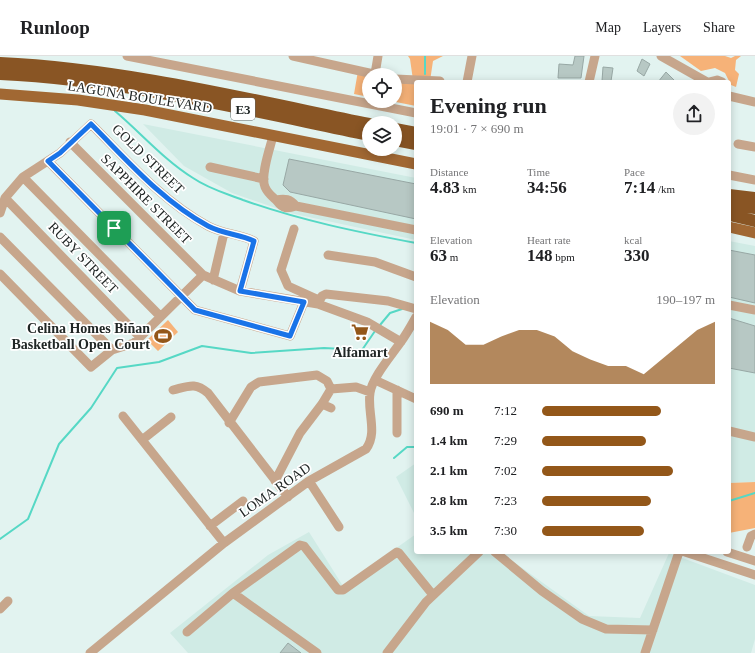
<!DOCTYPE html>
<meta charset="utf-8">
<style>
:root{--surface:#fff;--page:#f2f2f2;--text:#202124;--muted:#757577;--line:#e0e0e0;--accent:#935719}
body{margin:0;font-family:"Times New Roman",serif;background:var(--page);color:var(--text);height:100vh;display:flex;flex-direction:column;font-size:15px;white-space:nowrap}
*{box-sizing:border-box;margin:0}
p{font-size:13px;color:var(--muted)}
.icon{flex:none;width:22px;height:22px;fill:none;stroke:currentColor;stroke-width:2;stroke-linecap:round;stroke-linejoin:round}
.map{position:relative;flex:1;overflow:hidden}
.details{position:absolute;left:414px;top:24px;width:317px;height:474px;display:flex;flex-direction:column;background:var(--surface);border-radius:4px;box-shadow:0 2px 10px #0003}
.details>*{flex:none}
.tools{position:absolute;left:362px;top:12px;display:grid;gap:8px}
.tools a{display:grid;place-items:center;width:40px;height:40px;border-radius:50%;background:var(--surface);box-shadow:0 2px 10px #0003;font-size:20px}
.pin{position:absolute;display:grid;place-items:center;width:34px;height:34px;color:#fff;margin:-17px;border-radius:8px;box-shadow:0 2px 6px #0006}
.round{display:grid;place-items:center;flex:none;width:42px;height:42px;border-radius:21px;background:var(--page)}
.overview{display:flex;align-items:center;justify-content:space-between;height:68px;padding:0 16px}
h1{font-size:22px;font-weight:700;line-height:30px}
.stats{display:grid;grid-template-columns:repeat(3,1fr);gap:6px;height:68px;padding:4px 16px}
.stats div{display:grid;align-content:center}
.stats b{font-size:17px;font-weight:700}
.stats small{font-size:11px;font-weight:400}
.stats p{font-size:11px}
.chart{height:112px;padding:8px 16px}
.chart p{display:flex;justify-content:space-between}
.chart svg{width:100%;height:72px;margin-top:4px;fill:var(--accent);opacity:.7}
ul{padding:0 16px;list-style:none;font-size:13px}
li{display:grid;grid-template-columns:64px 48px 1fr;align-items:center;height:30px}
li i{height:10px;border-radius:5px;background:var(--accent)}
header{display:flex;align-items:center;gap:24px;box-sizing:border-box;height:56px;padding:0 20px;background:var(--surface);border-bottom:1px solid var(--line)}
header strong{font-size:19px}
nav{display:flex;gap:22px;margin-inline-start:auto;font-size:14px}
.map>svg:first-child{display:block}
.built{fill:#d0ebe5}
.green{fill:#f6b278}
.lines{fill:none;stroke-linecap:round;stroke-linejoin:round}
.stream{stroke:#56d8c5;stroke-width:2}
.building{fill:#b7c8c4;stroke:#98a8a5}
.minor{stroke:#c7a68c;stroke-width:9}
.major{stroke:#a16833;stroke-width:11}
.highway{stroke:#895524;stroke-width:12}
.route-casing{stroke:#fff;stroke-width:8}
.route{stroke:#1a73e8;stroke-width:5}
.labels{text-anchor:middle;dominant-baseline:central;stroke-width:3.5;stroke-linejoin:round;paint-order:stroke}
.shield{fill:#fff;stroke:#636766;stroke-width:1}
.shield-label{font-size:13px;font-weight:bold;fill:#202625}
.street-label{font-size:14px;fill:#202625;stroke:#fff}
.poi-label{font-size:14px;font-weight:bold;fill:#202625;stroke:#fff;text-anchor:end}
</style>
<header>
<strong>Runloop</strong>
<nav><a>Map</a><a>Layers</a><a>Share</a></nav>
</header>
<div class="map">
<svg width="755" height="597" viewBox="0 0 755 597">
<rect width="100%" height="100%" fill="#e2f3f0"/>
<path class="built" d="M143,68L416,122V184L290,157L232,137L184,110Z
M729,185L755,190V426L729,427Z
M416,407V461L396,421Z
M309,476L343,530L416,478V496H500L589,560L640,562L669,497L755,529V583L751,597H188L170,577L268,499Z"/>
<path class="green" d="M408,0H443L433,5L430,25L416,26V50L391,45H395V23L413,24L410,3Z
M680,0H725L731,2L735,0H741L736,4L735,14L739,18L736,31L731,29L725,17L715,12L701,15Z
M358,15L369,19V41L354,38Z
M168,264L178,276L158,295L147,284Z
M755,426V472L729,477V427Z"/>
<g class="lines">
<path class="stream" d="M425,0V18
M115,55C141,77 164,104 193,122C209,133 225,137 243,144C299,164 357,176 416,187
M380,269L390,257L402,253
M394,402L407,391H416
M729,445L755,437
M0,483L28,463L59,388L91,352L117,312L159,306L202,290L251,297L324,292L362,294L375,275"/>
</g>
<path class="building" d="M575,0H584L581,22H558L559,8L573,9Z
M642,3L650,8L644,20L637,15Z
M603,11L613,12L611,25H602Z
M666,16L676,26H658Z
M289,103L416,128V163L290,136L283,129Z
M729,194L755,199V247L729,241Z
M729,262L755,270V317L729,312Z
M288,587L301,597H280Z"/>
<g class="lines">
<path class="minor" d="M127,0L416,57
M293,0L378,19
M661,0L707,26
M375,18L378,0
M395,23L440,25
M467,26L472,0
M589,26L595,0
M709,26L717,24L722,26
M729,40L755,46
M273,80C270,92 260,120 265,131C268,138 273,141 277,145C283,153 287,153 296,150L416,174
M70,86L203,219L240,235L318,248L367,266L401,286
M738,88L755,91
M48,105L195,254L290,280L304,246
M210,111L264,123
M729,119L755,124
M23,121L160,260
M5,142L140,281
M276,144C285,142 290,143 296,150
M0,157L5,142L23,121L60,97L91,68C127,104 162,145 208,170C223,178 239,178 254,185L240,235
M294,173L281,214L288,230L319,244
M0,181L112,294
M328,199L375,206L416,221
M0,218L91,311L112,294L134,287L203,219
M213,224L224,177
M318,248L322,240L326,238L388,245L416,253
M729,249L755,254
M375,324L416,343
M331,333L356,331L370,336
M173,334C189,330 195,326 208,337L288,441
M397,334V377
M322,348L331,352
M123,360L224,487
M229,367L251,331L259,326L317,319L327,325L331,333L322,348L300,377L275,425
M729,375L755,381
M142,384L171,361
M309,425L339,471
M210,470L243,445
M747,491L751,480L755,478
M495,496L542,535L582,563L606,573L653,574
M685,496L755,519
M727,496L755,505
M233,537L317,597
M0,553L8,545
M187,576L233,537L300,489L304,490L338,534H343L397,496L399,497L433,539
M90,597L224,487L309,425L366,393C378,377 367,356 370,337C372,322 391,300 400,287C406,279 411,270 416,261
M387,597L426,546L479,496
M645,597L679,496"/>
<path class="major" d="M0,38L78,44L145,54L416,108
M729,171L755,177"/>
<path class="highway" d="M0,7C125,13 247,43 369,68
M0,18C125,24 247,54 369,79
M395,73L416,77
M395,84L416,88
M729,139L755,142
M729,148L755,152
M729,156L734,160L755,165"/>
</g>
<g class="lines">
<g class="route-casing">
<path id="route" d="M91,68C127,104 162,145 208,170C223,178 239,178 254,185L240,235L304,246L290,280L195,254L48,105L60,97Z"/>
</g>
<use href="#route" class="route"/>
</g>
<defs>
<g id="supermarket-bare" transform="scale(1.38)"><path d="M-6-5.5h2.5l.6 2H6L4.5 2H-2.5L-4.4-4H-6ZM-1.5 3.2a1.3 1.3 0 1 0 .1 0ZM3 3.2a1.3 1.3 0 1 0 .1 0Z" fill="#935719" stroke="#fff" stroke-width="2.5" paint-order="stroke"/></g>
<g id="stadium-bare" transform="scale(1.38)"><path d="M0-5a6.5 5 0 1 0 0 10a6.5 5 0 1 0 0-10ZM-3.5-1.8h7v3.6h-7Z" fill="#935719" stroke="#fff" stroke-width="2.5" paint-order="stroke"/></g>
</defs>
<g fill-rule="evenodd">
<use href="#supermarket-bare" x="360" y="276"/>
<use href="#stadium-bare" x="163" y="280"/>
</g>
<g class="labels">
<rect class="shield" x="231" y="42" width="24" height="22" rx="3"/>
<g class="shield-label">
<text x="243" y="53">E3</text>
</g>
<g class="street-label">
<text transform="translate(140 41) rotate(9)">LAGUNA BOULEVARD</text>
<text transform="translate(148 103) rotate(44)">GOLD STREET</text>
<text transform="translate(146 143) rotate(45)">SAPPHIRE STREET</text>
<text transform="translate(83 202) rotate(46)">RUBY STREET</text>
<text transform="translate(275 434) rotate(-35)">LOMA ROAD</text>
</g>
<g class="poi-label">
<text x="150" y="272">Celina Homes Biñan<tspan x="150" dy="16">Basketball Open Court</tspan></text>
<text x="360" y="296" text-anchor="middle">Alfamart</text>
</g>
</g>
</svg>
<div class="tools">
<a><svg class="icon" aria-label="locate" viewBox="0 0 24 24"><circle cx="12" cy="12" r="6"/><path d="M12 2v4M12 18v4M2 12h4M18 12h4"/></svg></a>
<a><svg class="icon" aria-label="layers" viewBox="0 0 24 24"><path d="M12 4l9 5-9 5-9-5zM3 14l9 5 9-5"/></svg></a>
</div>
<div class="pin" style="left:114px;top:172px;background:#1e9e55"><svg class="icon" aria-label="arrive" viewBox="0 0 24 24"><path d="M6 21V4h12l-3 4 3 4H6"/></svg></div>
<section class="details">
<div class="overview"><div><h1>Evening run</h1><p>19:01 · 7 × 690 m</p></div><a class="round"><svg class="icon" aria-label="share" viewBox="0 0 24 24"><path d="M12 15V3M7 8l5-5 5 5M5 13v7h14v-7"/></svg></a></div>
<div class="stats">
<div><p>Distance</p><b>4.83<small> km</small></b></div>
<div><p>Time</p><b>34:56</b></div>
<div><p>Pace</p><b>7:14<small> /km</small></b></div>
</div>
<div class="stats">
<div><p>Elevation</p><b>63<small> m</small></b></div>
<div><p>Heart rate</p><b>148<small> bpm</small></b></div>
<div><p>kcal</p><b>330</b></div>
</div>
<div class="chart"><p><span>Elevation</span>190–197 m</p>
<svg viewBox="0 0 160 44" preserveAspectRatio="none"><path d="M0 44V6L10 11L20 20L30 20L40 15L50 11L60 11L70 15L80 24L90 29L100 33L110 33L120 38L130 29L140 20L150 11L160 6V44z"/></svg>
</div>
<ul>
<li><b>690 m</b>7:12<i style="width:69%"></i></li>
<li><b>1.4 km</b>7:29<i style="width:60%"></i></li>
<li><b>2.1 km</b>7:02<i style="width:76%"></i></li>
<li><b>2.8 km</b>7:23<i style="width:63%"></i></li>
<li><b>3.5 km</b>7:30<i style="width:59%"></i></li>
</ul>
</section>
</div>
